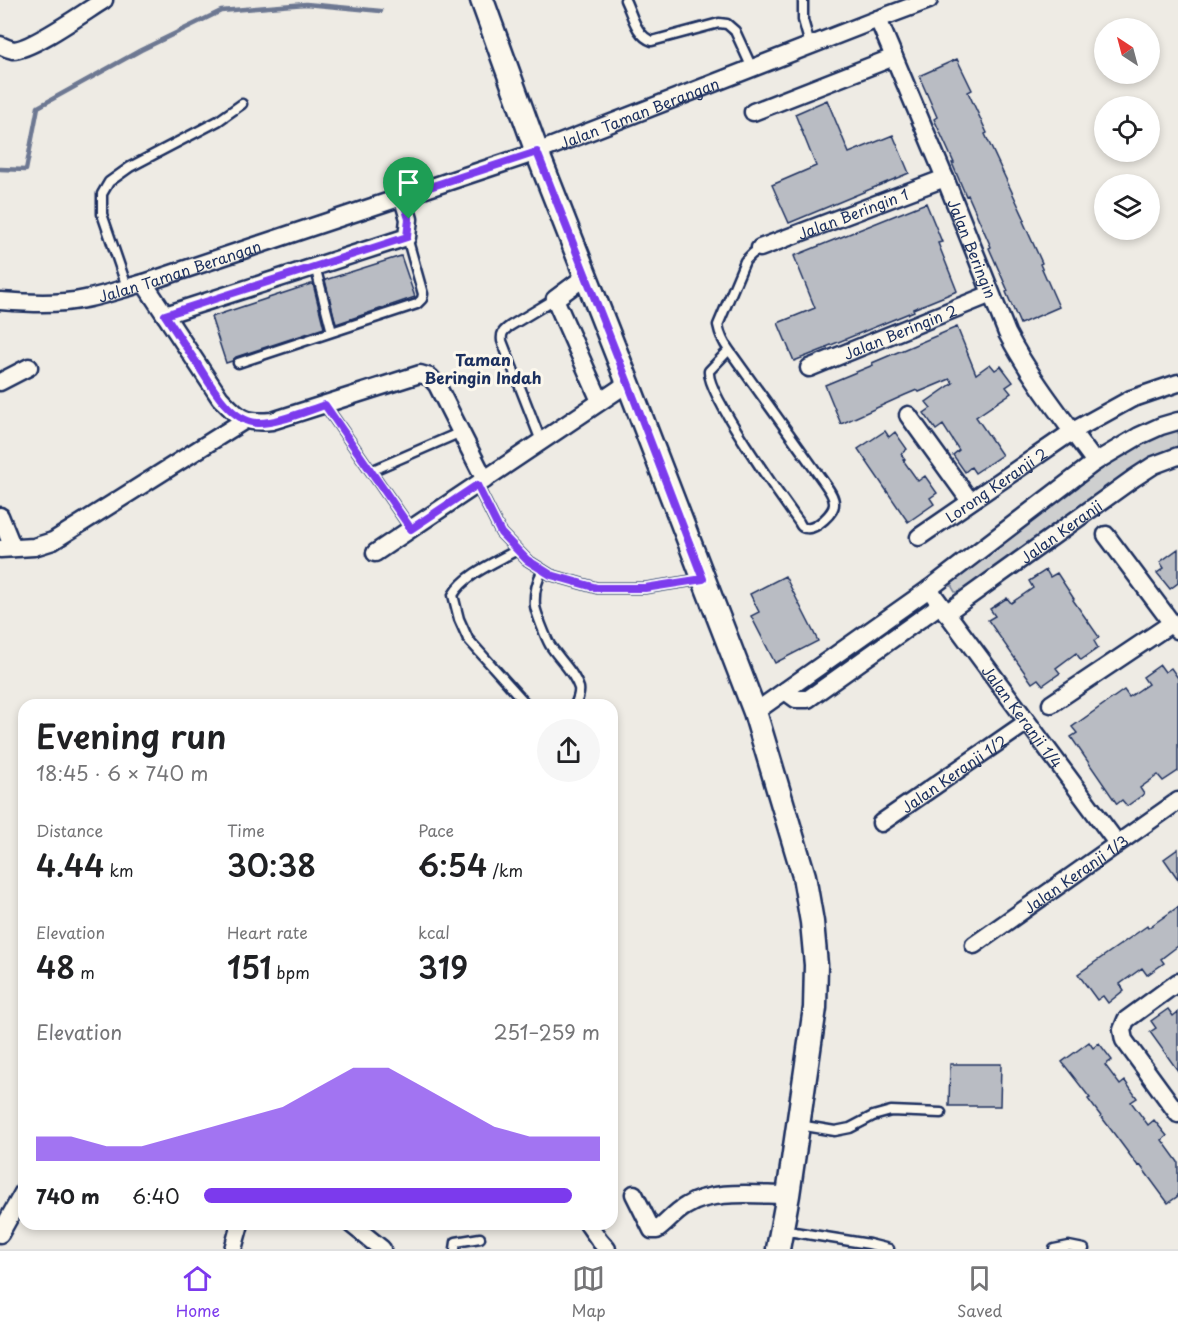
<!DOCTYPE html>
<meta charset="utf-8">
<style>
:root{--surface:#fff;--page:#f6f6f6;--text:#202124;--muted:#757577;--line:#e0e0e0;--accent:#7c3aed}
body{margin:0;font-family:"Playpen Sans",sans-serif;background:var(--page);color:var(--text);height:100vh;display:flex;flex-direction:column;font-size:22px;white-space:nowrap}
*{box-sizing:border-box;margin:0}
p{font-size:20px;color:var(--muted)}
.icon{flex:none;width:33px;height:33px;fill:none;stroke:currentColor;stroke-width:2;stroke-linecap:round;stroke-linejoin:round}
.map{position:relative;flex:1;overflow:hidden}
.panel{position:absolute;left:18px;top:699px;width:600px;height:531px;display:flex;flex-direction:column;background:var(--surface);border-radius:18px;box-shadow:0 3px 9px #0003}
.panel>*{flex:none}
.needle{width:39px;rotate:324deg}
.fabs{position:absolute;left:1094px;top:18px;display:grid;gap:12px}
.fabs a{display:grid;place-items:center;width:66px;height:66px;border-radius:50%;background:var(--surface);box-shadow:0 3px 9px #0003;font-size:30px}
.pin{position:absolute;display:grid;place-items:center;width:51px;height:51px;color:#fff;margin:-62px -26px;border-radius:50% 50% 50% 0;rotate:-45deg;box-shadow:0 0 6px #0007}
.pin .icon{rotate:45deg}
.round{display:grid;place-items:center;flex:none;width:63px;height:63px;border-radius:32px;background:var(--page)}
.summary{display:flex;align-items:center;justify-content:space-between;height:102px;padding:0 18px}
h1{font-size:33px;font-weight:600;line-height:45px}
.stats{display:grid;grid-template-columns:repeat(3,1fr);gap:9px;height:102px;padding:6px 18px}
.stats div{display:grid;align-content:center}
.stats b{font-size:30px;font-weight:600}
.stats small{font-size:16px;font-weight:400}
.stats p{font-size:16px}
.chart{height:168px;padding:12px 18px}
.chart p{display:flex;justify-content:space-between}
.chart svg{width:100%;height:108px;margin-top:6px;fill:var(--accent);opacity:.7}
ul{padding:0 18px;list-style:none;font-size:20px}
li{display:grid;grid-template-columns:96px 72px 1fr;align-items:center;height:45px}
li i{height:15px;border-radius:8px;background:var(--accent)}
.tabs{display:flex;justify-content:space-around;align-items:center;height:84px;border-top:2px solid var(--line);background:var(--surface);font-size:16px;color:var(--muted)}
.tabs a{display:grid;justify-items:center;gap:3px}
.tabs .current{color:var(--accent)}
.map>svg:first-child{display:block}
.green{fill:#cecfcf;stroke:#747f96;stroke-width:1.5}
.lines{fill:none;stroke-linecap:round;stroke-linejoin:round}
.stream{stroke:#6d7892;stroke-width:4.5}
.building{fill:#b9bcc3;stroke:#1b2f5e;stroke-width:1.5}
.lane-casing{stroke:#1b2f5e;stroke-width:13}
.street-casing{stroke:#1b2f5e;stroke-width:21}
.secondary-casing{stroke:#1b2f5e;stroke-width:27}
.lane{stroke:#fbf7ec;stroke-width:8}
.street{stroke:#fbf7ec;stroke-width:16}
.secondary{stroke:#fbf7ec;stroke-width:22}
.route-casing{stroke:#fff;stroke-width:12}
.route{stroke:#7c3aed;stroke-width:8}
.labels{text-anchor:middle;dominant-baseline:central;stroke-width:6;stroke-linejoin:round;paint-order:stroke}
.street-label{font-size:15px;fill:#1b2f5e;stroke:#fbf7ec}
.neighbourhood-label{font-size:16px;font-weight:bold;fill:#1b2f5e;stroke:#fbf7ec}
</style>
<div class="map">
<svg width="1178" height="1249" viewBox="0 0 1178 1249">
<rect width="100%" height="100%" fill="#eeebe4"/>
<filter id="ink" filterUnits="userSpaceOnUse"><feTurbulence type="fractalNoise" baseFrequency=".0167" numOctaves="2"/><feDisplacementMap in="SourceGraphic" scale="12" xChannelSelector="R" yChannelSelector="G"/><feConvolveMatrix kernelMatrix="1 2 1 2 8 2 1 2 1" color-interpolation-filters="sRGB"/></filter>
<g filter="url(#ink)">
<path class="green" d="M1178,429V452L1150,461L960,592H955L952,587V581L1028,519L1141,443Z"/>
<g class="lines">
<path class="stream" d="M0,169L26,170L38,107L141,50L221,11L306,4L381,11"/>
</g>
<path class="building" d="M957,59L972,90L968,92L987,133L985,134L1025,220L1023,221L1042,263L1040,264L1059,307L1020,324L1006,292L1008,291L989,248L991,247L968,195L966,196L952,163H954L934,119L937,117L919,76Z
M827,100L849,153L893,135L909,173L789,223L772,185L816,166L795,114Z
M926,203L942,242L938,243L957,291L913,309L914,311L826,347L827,348L794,361L778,323L815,308L794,256Z
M401,256L415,297L336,324L325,280Z
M311,284H313L324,328L236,357L232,361L226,363L211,317Z
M957,327L976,374L990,364L995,370L1001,366L1013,382L1006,387L1011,393L976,417L1002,455L975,473L971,467L965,472L953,455L959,450L943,425L936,430L924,413L931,408L926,402L953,383L950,379L919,392L917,390L905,395L841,424L825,385L873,365L872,363Z
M885,431L889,437L895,432L907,449L901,454L905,459L903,460L918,481L925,476L937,493L930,498L934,504L908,522L858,449Z
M1178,549V583L1170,589L1157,573L1164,568L1160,562Z
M1046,570L1050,577L1057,573L1074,599L1073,600L1099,637L1094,641L1098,648L1081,660L1076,653L1056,668L1060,673L1043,685L1038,679L1032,683L988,620L995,616L990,609L1007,598L1011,603L1033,588L1029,581Z
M785,576L818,641L775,663L751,616L759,612L750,594Z
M1160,665L1165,672L1171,668L1178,678V771L1163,781L1158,775L1140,788L1144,794L1127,806L1122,800L1117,804L1071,737L1077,733L1072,727L1124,690L1129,697L1148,684L1143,677Z
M1178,849V879L1164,859Z
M1178,907V946L1161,959L1164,963L1147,975L1142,968L1120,984L1124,990L1108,1003L1103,996L1097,1000L1078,974L1147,926L1148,928Z
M1168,1009L1173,1016L1178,1012V1071L1150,1032L1156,1028L1151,1021Z
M1089,1042L1093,1048L1099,1043L1112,1060L1105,1065L1120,1085L1125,1081L1137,1098L1131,1102L1148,1125L1154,1120L1167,1136L1162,1140L1178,1162V1196L1168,1203L1140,1165L1138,1166L1109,1127L1088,1099L1090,1098L1062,1062Z
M950,1064H1001L1000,1106H949Z"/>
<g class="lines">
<g class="lane-casing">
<path id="lane" d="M625,0C632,14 636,36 652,41L719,23L727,24L735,31L752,68
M803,0V20L810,45
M315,266L332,332
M127,287L102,214V194L109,182L130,167L218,121L242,104
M729,350L709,371C706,393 782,499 799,522C801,526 802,528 806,528C816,530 835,512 834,503C834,495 827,487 823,481L729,350C723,342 720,335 718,325L745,261L752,254L760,248
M238,363L417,304L422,299L423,294L407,237
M325,405L411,529
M541,441L502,341C501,333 503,331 510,326L555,299
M371,471L461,432
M477,485L501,533L527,560L551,575L597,588H645L703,579
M517,550C496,562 465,574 453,595L459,619L468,639L527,705
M543,570C537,580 534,594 535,606C536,613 546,638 550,645C559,659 574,672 579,688C580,694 578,699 575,705
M799,1125L835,1131L850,1128L873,1116L891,1111L941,1113
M782,1230L869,1244L889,1249
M455,1249L456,1242L480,1238
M1054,1249L1069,1246L1084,1249"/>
</g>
<g class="street-casing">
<g id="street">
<path id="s1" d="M878,19L945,178L1007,333C1031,379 1064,420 1095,462"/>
<path d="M0,45C4,47 9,49 13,50C32,50 86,11 104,0"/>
<path d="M753,112L894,57"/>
<path id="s2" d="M760,248L945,178"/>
<path d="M586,276L555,299L600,401"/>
<path d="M144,283L220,398C239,417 243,424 272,421L420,374L430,377L437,385L485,480"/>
<path id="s3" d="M0,301C28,303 57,305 85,299C105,295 125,288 144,283L537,152L878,19L929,0"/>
<path d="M165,315L407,237L409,219L402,196"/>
<path id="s4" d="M809,368L991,294"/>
<path d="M0,382L29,367"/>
<path d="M908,415L970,501"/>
<path d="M0,516L13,548"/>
<path d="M1106,535L1177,630"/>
<path id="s5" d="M919,537L1073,431L1131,399L1178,383"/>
<path d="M0,549L34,547L53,541L245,420"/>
<path d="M375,553L628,383"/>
<path id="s6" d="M929,589L1117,843"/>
<path id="s7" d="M946,613L1134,478L1154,465L1178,456"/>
<path d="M785,691L796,699H808L940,605"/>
<path d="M1051,704L1172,623"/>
<path d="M755,712L929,589L1095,462L1139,436L1161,426L1178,421"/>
<path id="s8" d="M881,823L1027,722"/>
<path id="s9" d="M974,945L1178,801"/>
<path d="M1178,982L1126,1020L1122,1030L1124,1040L1178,1114"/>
<path d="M634,1194L652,1230H657C667,1223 675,1212 686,1206C712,1189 757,1195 788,1195"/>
<path d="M351,1224L382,1249"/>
<path d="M588,1224L600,1241L607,1249"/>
<path d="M0,1234L24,1191"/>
<path d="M233,1249L240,1224"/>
</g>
</g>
<g class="secondary-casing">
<path id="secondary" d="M482,0L537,152L628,383L755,712L804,876L812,922L816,965L815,1008L788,1195L778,1249"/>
</g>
<use href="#lane" class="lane"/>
<use href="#street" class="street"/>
<use href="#secondary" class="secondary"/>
</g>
</g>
<g class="lines" filter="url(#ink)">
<g class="route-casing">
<path id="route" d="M537,152L628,383L703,579L645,588H597L551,575L527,560L501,533L477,485L411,529L325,405C306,411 276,424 257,423C229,421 209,382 196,362C185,346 175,330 165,315L407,237L409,219L402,196Z"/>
</g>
<use href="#route" class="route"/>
</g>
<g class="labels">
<g class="street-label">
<text stroke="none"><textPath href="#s3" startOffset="670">Jalan Taman Berangan</textPath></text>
<text stroke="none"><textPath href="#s2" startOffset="99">Jalan Beringin 1</textPath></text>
<text stroke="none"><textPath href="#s1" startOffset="248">Jalan Beringin</textPath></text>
<text stroke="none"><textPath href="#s3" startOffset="184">Jalan Taman Berangan</textPath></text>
<text stroke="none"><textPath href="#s4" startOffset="98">Jalan Beringin 2</textPath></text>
<text stroke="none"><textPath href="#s5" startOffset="93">Lorong Keranji 2</textPath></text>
<text stroke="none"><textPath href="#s7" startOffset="141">Jalan Keranji</textPath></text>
<text stroke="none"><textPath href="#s6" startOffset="158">Jalan Keranji 1/4</textPath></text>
<text stroke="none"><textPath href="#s8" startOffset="88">Jalan Keranji 1/2</textPath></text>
<text stroke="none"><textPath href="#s9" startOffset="124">Jalan Keranji 1/3</textPath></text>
</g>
<g class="neighbourhood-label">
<text x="483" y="359">Taman<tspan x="483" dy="18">Beringin Indah</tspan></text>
</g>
</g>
</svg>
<div class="fabs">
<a><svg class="needle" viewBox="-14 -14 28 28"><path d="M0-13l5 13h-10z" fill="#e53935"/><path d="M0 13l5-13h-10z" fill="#757577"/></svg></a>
<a><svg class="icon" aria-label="locate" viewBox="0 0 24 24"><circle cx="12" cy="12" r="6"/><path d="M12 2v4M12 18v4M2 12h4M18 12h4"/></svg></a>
<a><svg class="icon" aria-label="layers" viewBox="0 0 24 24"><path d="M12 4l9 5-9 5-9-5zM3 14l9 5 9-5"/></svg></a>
</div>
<div class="pin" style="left:409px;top:219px;background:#1e9e55"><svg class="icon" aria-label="arrive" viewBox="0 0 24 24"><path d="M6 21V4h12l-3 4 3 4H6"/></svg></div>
<section class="panel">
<div class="summary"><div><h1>Evening run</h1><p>18:45 · 6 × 740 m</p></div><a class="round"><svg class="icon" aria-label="share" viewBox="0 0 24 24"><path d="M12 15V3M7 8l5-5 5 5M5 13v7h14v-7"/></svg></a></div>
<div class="stats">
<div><p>Distance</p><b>4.44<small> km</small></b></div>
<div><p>Time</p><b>30:38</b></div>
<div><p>Pace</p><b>6:54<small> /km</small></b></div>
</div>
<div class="stats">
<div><p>Elevation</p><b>48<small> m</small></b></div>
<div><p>Heart rate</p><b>151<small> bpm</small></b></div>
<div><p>kcal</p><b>319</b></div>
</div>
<div class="chart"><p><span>Elevation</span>251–259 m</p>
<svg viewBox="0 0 160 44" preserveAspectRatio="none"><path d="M0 44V34L10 34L20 38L30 38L40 34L50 30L60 26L70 22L80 14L90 6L100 6L110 14L120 22L130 30L140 34L150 34L160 34V44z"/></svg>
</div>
<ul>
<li><b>740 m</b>6:40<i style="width:93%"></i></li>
</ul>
</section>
</div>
<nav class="tabs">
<a class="current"><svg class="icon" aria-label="home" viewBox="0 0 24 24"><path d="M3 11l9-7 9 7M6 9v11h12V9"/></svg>Home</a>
<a><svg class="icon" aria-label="map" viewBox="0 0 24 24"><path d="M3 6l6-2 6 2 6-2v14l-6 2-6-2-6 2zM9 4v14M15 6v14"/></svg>Map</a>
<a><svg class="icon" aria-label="saved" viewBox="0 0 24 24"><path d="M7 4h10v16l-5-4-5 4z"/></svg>Saved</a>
</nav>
